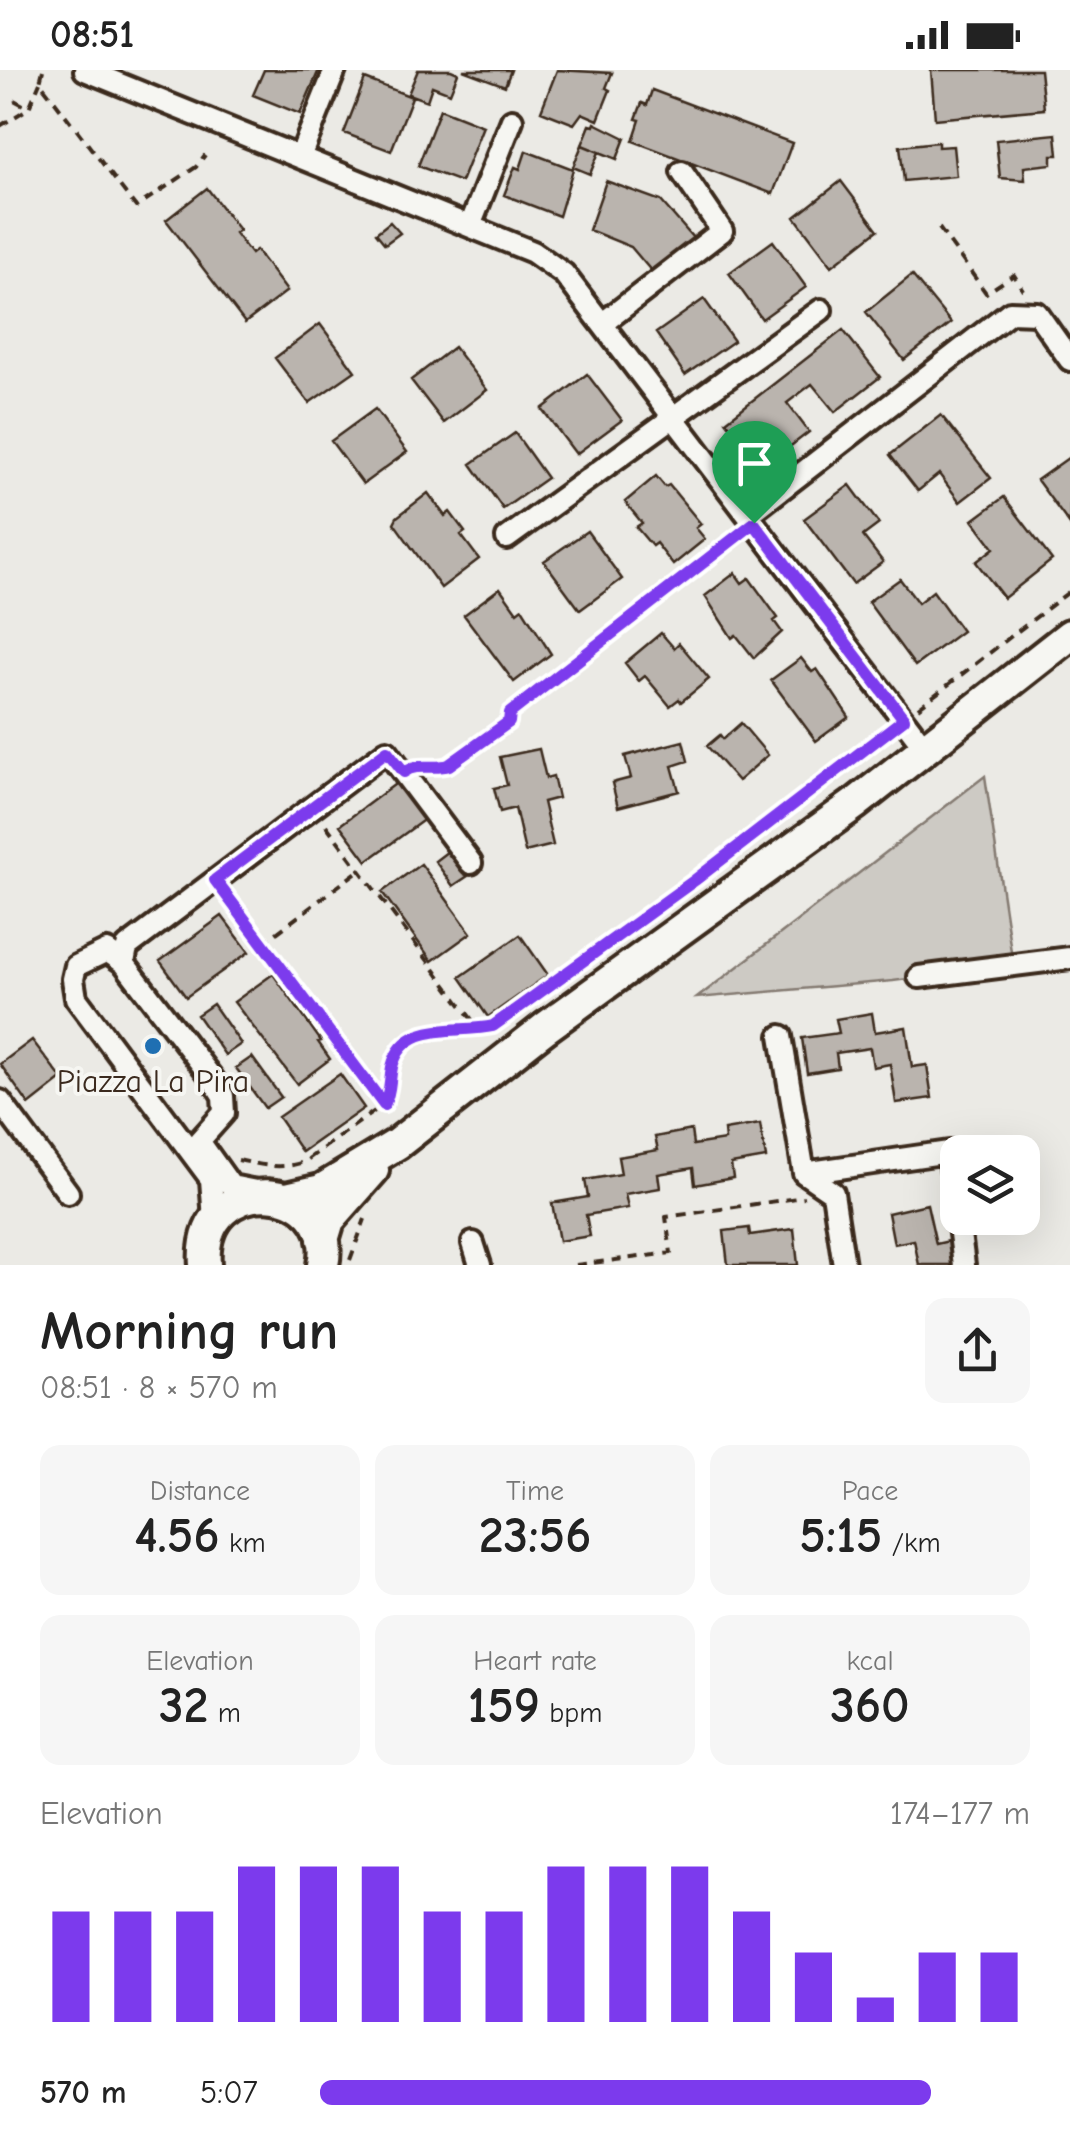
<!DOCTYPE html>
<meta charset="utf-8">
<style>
:root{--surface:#fff;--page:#f6f6f6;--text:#222;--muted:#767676;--accent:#7c3aed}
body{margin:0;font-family:"Comic Neue",sans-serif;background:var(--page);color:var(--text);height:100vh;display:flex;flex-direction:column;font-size:38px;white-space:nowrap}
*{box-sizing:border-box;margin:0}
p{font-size:32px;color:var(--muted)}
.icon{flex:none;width:55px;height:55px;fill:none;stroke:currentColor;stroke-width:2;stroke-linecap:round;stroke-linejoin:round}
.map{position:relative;height:1195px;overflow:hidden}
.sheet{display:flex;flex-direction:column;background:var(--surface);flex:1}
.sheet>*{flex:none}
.buttons{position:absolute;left:940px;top:1065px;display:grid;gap:20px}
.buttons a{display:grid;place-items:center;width:100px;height:100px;border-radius:20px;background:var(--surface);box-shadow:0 10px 40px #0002;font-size:50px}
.pin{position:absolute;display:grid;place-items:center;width:85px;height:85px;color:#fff;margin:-102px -42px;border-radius:50% 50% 50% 0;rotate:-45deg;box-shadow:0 0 10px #0007}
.pin .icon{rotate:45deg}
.round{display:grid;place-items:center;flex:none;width:105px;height:105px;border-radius:20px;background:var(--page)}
.summary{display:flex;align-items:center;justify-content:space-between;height:170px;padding:0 40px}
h1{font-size:55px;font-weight:700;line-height:75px}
.stats{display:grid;grid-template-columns:repeat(3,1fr);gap:15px;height:170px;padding:10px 40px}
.stats div{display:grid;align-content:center;border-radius:20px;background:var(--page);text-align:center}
.stats b{font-size:50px;font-weight:700}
.stats small{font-size:28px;font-weight:400}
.stats p{font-size:28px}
.chart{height:280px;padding:20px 40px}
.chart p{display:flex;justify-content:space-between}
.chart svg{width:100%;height:180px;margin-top:10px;stroke:var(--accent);stroke-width:6}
ul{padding:0 40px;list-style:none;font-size:32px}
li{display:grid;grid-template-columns:160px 120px 1fr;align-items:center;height:75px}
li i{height:25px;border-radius:12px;background:var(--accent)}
.status{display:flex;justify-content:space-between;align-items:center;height:70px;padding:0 50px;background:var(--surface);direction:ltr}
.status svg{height:28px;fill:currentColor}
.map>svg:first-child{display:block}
.green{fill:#cdcac4;stroke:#847a71;stroke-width:2.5}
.building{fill:#bab4ae;stroke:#3b2a1e;stroke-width:2.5}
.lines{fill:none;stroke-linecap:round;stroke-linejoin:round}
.street-casing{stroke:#3b2a1e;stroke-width:28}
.secondary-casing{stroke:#3b2a1e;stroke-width:38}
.path{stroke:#3b2a1e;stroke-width:4;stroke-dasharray:10 8;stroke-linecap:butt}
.street{stroke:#f6f6f2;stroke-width:20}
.secondary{stroke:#f6f6f2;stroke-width:30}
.route-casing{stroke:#fff;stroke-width:20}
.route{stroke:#7c3aed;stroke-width:12}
.poi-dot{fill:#1f6fb2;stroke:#f6f6f2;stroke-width:4}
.labels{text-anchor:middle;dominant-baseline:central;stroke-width:8;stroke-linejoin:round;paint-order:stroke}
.poi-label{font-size:32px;fill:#3b2a1e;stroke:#f6f6f2}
</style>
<div class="status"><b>08:51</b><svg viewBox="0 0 49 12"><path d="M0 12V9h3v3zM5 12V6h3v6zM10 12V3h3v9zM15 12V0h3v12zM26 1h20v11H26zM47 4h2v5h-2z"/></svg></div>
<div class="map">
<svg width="1070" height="1195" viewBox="0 0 1070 1195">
<rect width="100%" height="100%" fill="#ebeae5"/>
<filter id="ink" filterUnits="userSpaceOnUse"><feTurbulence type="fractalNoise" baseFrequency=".01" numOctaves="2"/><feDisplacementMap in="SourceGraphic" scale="20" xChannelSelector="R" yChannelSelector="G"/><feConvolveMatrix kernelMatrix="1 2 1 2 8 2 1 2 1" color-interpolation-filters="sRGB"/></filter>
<g filter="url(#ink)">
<path class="green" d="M985,706L1013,895L893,911L697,928Z"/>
<path class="building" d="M264,0H319L300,44L253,25Z
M418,0H451L458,3L450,23L432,16L427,31L408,24Z
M463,0H511L505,16Z
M557,0L612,3L606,18L610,20L598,50L582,43L574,54L541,41Z
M931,0H1040L1044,39L935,49Z
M365,9L412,27L391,81L344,63Z
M652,20L792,73L773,124L633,71L640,50L636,49L642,33L647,35Z
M440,39L483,56L461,112L418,96Z
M595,53L625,68L617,89L582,75L590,55L594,56Z
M1056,64L1058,85H1052V94L1024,97L1025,110L1000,108L996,70Z
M938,72V77L953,76L956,106L904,111L900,76Z
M582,75L599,82L590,104L573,97Z
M526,81L573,99L559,146L504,125L515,97L520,99Z
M606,111L661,131L693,168L653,203L631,177L589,160Z
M841,111L878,160L832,196L795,147Z
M207,118L239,160L235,163L251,184L256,180L287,221L245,253L166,150Z
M390,152L400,163L385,174L376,163Z
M773,171L806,217L762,249L729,203Z
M912,205L951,253L904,290L866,242Z
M704,229L734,271L685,305L656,263Z
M320,254L355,301L309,333L275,288Z
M843,260L880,307L835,342L812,314L787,333L809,362L762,398L726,351Z
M454,277L487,320L444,353L411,310Z
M587,304L622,350L576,384L542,339Z
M375,339L407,382L363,414L331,371Z
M941,345L991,408L960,432L939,404L918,421L890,385Z
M515,363L547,408L503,439L471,394Z
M1068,388L1070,391V455L1037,410Z
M656,406L665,417L669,415L701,454L696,458L705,469L673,495L656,473L652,476L636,457L642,453L625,432Z
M850,415L879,454L863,466L883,492L853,514L804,449Z
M428,423L445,446L450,442L465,462L461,465L479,489L441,518L394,453L397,447Z
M1004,427L1052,490L1004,528L976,492L994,478L973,450Z
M587,461L622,509L580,540L544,491Z
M735,503L742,513L749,508L778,548L774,551L782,562L754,588L736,565L732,568L705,526Z
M900,509L918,533L933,521L962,561L915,596L868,532Z
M500,518L517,542L522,538L551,584L514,612L464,545Z
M661,563L674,578L679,573L709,609L681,632L679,629L670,636L645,606L639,611L625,593Z
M801,588L812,602L817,599L849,647L816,671L771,610Z
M741,653L768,685L738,711L707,676L720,665L723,669Z
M683,671L688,691L672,696L679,721L618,737L612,713L631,708L625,686Z
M539,679L546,708L553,706L558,728L543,732L553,775L525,782L515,738L500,742L494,718L507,715L500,687Z
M402,709L429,746L367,791L340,755Z
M452,778L471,804L453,816L435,791Z
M421,794L471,863L432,891L382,822Z
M222,846L249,882L186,927L160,891Z
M520,865L548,905L488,947L460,907Z
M273,904L321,971L318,972L330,989L297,1014L234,932Z
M213,934L241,974L225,985L197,945Z
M872,943L875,962L906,957L912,997L927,995L932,1028L896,1033L890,994L873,997L870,978L836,983L838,998L807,1003L802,968L839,963L836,949Z
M32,970L62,1009L29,1035L0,994Z
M252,987L281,1027L265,1038L236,998Z
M340,1004L364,1038L302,1082L278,1047Z
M760,1054L766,1088L731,1094L733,1108L695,1115L693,1098L658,1104L660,1118L625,1124L628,1138L586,1145L590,1166L559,1171L552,1133L588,1127L585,1110L621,1104L618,1087L658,1080L655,1067L691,1060L693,1075L725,1070L724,1060Z
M927,1134L936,1174L949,1171L954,1195H919L914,1170L894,1174L888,1143Z
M749,1158L750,1165L794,1159L798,1195H728L724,1161Z"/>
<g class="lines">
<g class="street-casing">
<path id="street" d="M85,0L533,182L564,204L925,678
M300,87L335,0
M470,156L512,50
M603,253L722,161L682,102
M748,445L1010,242L1037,243L1070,290
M507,468L821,240
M124,893L127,877L387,681L471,793
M919,907L1070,888
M781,966L804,1103L833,1123L844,1195
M0,1031L68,1123
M804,1103L949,1082L958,1147
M958,1148L964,1195
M214,1150L211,1109L76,928L73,909L76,896L107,881L124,893L212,1008L223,1026L224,1043L199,1071L231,1116L261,1122
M473,1173L480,1195"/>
</g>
<g class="secondary-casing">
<path id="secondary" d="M286,1128L321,1120L397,1074L545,958L856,733L1070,565
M323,1170L329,1150L373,1100
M205,1195C197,1096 341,1108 323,1195"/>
</g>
<path class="path" d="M43,0L40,12L136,137L196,97L205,85
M14,30L29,38
M0,56L29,38L40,12
M939,158L986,223L1014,205L1023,220
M918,638L1070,521
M427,697L449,695L509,652L510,643L739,465
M326,755L479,959
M227,827L383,1035
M262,874L358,801
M238,1090C262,1095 280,1100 304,1092L383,1035C391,1021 389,1012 393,997C404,949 457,963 493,956L695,810L887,662
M350,1190L365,1149
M576,1195L671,1183L666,1147L804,1127"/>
<use href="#street" class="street"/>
<use href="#secondary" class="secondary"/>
</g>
</g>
<g class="lines" filter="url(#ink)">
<g class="route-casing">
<path id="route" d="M754,453L904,649L695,810L493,956C457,964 404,949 392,997C389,1012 391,1021 384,1035L215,810L387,681L404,702C417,692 434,700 449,695L509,652L510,643Z"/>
</g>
<use href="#route" class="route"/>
</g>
<circle class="poi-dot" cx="153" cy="976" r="10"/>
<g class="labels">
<g class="poi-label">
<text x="153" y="1011">Piazza La Pira</text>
</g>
</g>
</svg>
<div class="buttons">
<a><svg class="icon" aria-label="layers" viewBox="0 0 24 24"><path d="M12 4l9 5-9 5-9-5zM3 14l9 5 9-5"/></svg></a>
</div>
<div class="pin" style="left:754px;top:453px;background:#1e9e55"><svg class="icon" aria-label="arrive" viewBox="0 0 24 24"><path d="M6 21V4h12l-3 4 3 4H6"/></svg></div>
</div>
<section class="sheet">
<div class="summary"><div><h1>Morning run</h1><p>08:51 · 8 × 570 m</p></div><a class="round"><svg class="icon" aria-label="share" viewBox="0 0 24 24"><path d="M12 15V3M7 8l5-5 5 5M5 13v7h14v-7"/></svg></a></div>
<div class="stats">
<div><p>Distance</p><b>4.56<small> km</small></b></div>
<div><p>Time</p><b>23:56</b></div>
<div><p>Pace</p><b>5:15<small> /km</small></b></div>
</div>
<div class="stats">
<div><p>Elevation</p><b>32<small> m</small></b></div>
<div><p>Heart rate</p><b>159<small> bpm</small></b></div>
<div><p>kcal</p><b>360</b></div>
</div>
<div class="chart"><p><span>Elevation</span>174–177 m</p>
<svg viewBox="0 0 160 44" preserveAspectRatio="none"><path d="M5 44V17M15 44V17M25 44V17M35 44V6M45 44V6M55 44V6M65 44V17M75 44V17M85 44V6M95 44V6M105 44V6M115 44V17M125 44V27M135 44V38M145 44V27M155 44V27"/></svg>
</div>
<ul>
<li><b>570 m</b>5:07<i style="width:86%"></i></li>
</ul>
</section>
